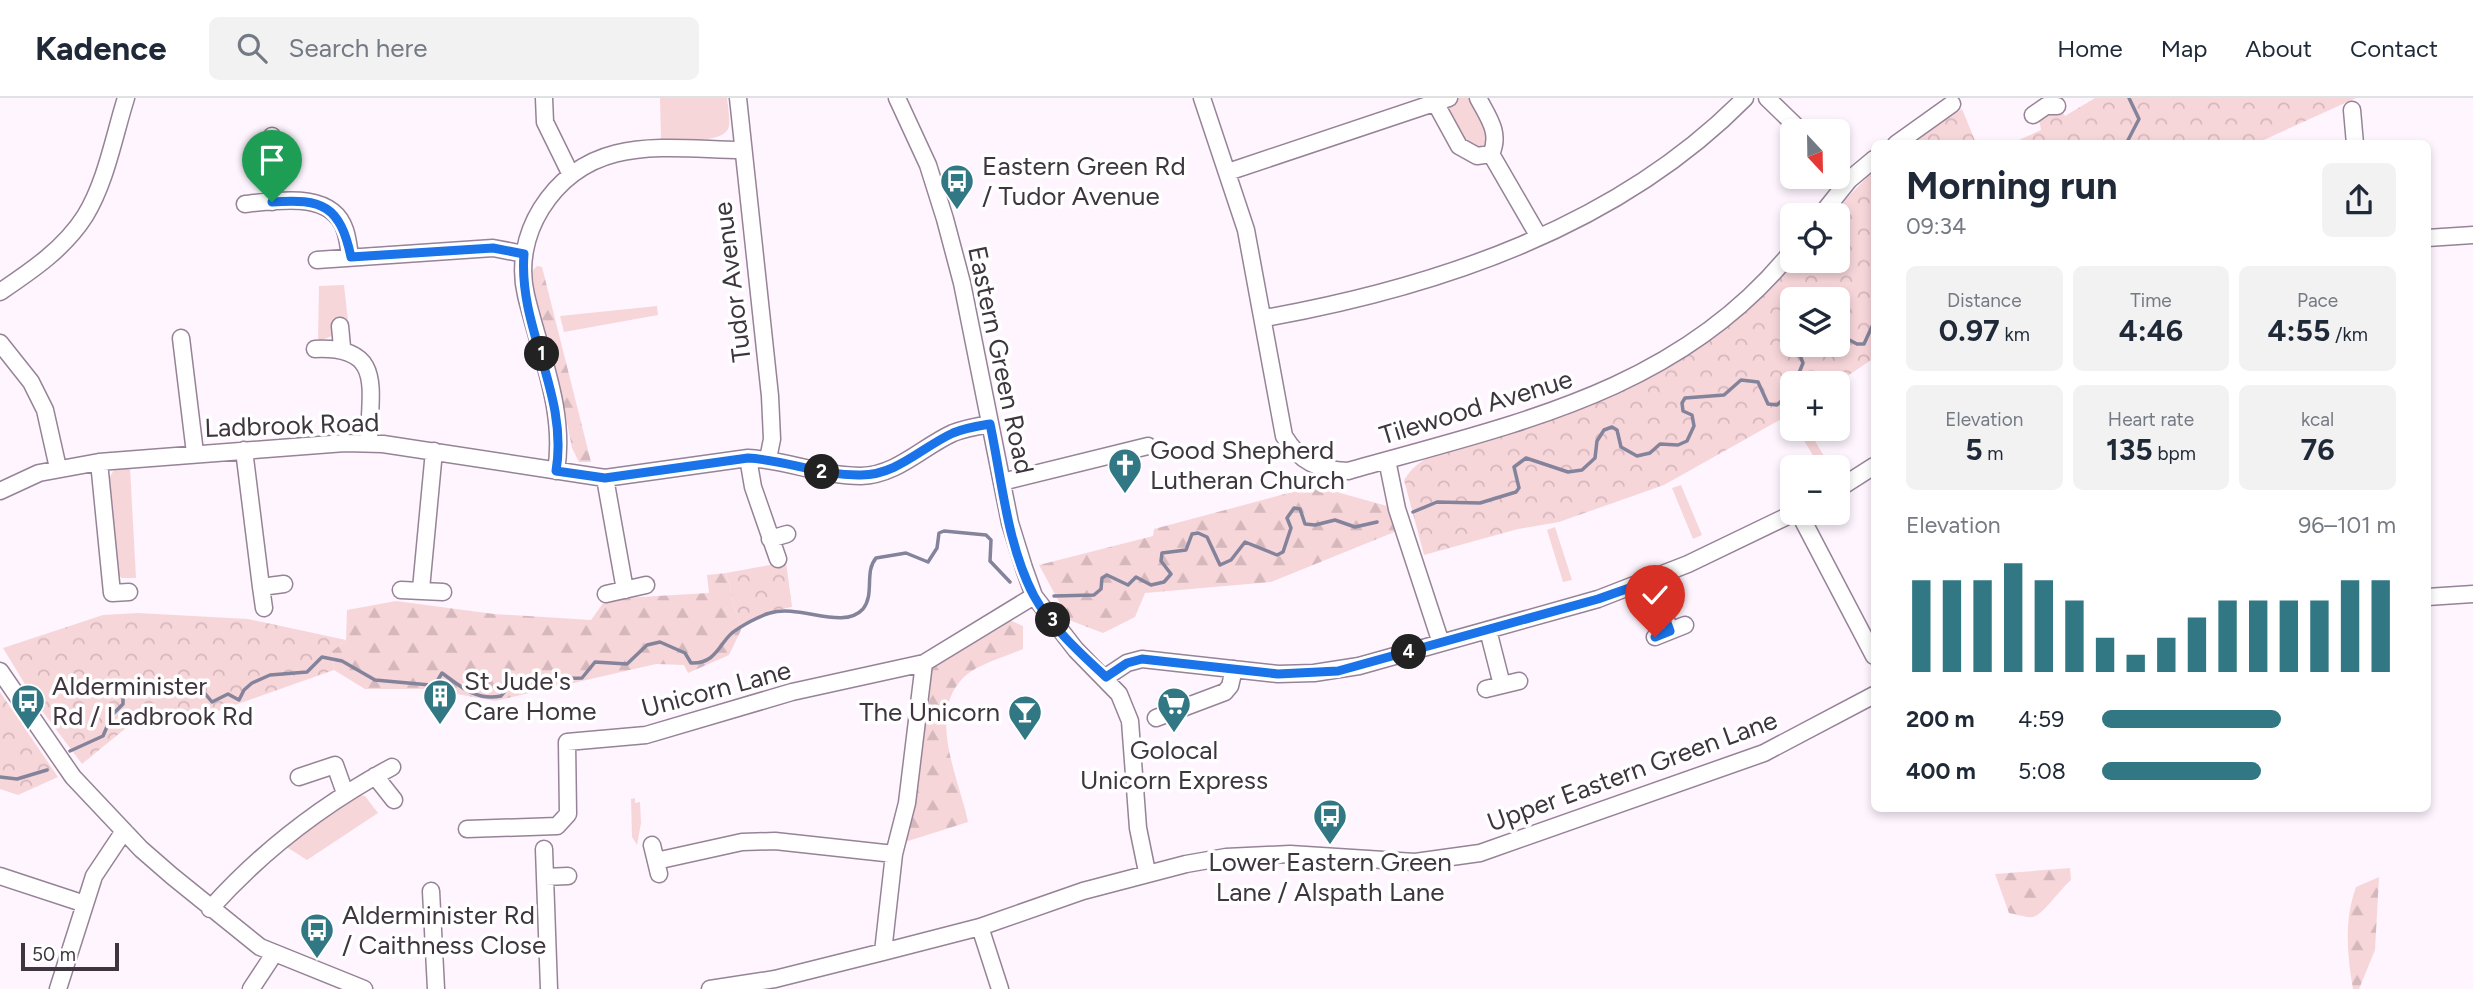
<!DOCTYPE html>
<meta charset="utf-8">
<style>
:root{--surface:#fff;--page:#f2f2f3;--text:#1f2937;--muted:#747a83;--line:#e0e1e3;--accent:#317884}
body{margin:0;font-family:Figtree,sans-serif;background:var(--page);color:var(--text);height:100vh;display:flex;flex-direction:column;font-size:26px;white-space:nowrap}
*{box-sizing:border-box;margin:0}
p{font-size:23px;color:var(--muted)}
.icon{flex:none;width:38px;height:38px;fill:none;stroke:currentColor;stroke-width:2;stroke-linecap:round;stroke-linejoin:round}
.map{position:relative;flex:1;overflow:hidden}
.drawer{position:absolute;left:1871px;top:42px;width:560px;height:672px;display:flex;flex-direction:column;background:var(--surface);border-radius:10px;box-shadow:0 4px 10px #0003}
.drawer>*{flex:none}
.needle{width:46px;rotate:158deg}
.tools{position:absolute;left:1780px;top:21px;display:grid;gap:14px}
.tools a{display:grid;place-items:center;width:70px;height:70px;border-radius:10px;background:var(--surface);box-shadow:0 4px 10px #0003;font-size:35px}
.scale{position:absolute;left:21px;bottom:18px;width:98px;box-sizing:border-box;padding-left:7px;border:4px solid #3e353e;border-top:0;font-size:19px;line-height:24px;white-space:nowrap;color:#3e353e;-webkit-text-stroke:5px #fff;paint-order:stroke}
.pin{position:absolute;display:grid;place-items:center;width:60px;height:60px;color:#fff;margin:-72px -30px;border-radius:50% 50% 50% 0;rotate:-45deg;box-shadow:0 0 7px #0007}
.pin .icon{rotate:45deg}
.km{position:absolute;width:35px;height:35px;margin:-18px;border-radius:50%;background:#222;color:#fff;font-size:19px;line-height:35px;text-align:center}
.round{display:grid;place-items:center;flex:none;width:74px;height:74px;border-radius:10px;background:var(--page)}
.summary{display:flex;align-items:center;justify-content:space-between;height:119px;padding:0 35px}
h1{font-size:38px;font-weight:700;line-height:52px}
.metrics{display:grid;grid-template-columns:repeat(3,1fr);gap:10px;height:119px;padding:7px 35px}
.metrics div{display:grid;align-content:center;border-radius:10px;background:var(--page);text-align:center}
.metrics b{font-size:30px;font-weight:700}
.metrics small{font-size:19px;font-weight:400}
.metrics p{font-size:19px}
.chart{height:196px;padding:14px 35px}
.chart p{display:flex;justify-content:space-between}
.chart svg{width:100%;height:126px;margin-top:7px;stroke:var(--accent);stroke-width:6}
ul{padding:0 35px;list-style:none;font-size:23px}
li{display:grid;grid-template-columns:112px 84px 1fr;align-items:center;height:52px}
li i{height:18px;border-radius:9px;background:var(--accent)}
header{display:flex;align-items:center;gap:42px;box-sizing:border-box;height:98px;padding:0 35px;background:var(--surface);border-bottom:2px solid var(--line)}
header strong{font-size:33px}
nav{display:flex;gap:38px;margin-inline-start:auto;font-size:24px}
.search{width:490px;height:63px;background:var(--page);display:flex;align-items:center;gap:18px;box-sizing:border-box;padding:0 24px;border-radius:10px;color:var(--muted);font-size:26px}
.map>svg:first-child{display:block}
.green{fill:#f7d6da}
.forest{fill:url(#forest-firs)}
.park{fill:url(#park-crowns);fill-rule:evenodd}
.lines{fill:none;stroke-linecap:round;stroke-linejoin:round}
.stream{stroke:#83839b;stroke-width:3.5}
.minor-casing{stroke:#968397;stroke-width:19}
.minor{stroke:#fff;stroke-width:16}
.route-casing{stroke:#fff;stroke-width:14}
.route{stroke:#1a73e8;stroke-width:9}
.labels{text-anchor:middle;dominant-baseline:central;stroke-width:7;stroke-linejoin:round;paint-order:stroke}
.poi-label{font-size:26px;fill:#3e353e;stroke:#fff;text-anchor:start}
.street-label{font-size:26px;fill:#3e353e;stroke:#fff}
</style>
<header>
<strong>Kadence</strong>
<div class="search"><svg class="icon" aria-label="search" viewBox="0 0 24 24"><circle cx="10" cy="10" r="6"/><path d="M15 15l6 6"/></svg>Search here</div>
<nav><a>Home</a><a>Map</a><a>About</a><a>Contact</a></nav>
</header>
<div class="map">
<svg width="2473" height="891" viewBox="0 0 2473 891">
<defs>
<pattern id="forest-firs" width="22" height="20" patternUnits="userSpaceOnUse" patternTransform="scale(1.75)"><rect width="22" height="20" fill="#f7d6da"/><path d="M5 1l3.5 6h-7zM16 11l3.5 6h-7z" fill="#d5b8bc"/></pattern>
<pattern id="park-crowns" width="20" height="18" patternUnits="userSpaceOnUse" patternTransform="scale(1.75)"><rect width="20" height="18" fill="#f7d6da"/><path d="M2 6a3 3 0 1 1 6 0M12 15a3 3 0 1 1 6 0" fill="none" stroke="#d5b8bc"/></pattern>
</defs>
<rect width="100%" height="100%" fill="#fef5fe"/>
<path class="green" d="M660,0H727C728,9 730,20 729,28C726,47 677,41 661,41Z
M1458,0H1471L1492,45C1467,59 1459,31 1449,12L1452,3Z
M344,187L348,223L335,225L334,237L318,244L319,188Z
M657,208L658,217L564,234L560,218Z
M1797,331H1808L1828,365L1820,369Z
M130,370L136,480H122L117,477L107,383L114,372Z
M1681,387L1702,437L1693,441L1672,390Z
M1555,429L1572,482L1563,484L1547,432Z
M359,697L365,698L378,715L307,762L285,748L316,723Z
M635,700V705L640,704L641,725L637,747L632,739L631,701Z"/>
<path class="forest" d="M537,168L542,169L591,364H579L572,350L557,274L532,184V173Z
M1326,391L1387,408L1397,433L1271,484L1145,495L1135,519L1103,535L1069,522L1039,467L1153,438L1154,431L1300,392Z
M726,475L741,532L729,557L688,575L684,567L656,566L495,603L430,591H365L334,572L332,553L346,542L347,512L396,503L494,516L591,522L606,501L709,495L707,477Z
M1009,522L1023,528V551C1005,559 978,566 964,579C926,616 959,680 968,724L905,744L926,579L934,567Z
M2070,770L2071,782C2061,790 2043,817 2033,819C2027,820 2016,816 2009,815L1995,776Z
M2379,779L2375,852L2359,891H2353C2347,857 2344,822 2356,789Z"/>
<path class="park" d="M2095,0H2356L2257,45L2010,46L2041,32L2039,21L2061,12L2065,18Z
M1962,11L1976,45L1906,46L1909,43Z
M1874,72V260L1837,285H1792V315L1664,387L1559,424L1518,431L1424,457L1404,382C1424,349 1472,344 1507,333C1559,318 1609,301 1657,276C1706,250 1753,202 1792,163H1838V117H1831ZM1792,201H1838V247H1792Z
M786,464L792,509L768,514L740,529L726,475Z
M138,515L248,521L346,542L332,553L334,572L218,613L143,616L82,666L37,606L3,550L103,517Z
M0,594L58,679L18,697L0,691Z"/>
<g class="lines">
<path class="stream" d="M2126,46L2139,21L2129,0
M1838,236L1857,246H1864L1874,224
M1795,285L1803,265L1799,255L1814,247
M1413,414L1437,404L1480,405L1516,394L1519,390L1514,369L1526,360L1568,374L1582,372L1595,360L1597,343L1604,332L1612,329L1617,332L1621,349L1637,358L1650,355L1660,346L1678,347L1687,343L1694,328L1692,317L1683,313L1682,305L1685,300L1724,297L1741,282L1758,284L1768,306L1777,307L1792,293
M1054,498L1094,497L1101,491L1102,480L1107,477L1128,487L1136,479L1151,487L1164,484L1171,476L1161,463L1162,455L1186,452L1192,436L1198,435L1207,439L1220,467L1231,462L1245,444L1277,457L1283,454L1291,430L1287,420L1294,410L1300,411L1305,426L1315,427L1335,422L1355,429L1377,424
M70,653L103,638L112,617L123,606V600L131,589L179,597L189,588L198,587L212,604L228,596L239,602L244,592L252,585L270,577L307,574L322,559L342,563L375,582L430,587L436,585L442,575C461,589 476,603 501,598L514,582L582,580L595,564L627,566L647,547L660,544L685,555L691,565C716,566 719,546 732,535C741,528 759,518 770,515C800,506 843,533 863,511C875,496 864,474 876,460L906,455L928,464L937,450L939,435L944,433L986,437L991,442L990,463L1010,484
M0,679L17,681L47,672"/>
<g class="minor-casing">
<path id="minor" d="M544,0L545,24L570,75
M738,0L770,298L772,341L768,361
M897,0L928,67L945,121L962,185L1010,425L1024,470L1034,498L1076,552L1119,596L1130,623L1138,730L1147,774
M1202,0L1246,132L1284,338C1300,364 1318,372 1348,373C1513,326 1679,294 1792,153
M1478,0C1488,19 1501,35 1491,56
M1767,0L1801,33
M1436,6L1459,48L1477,58L1491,56
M2352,12L2355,46
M2033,17L2046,8H2057
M272,38V104
M1896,46L1952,6
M1491,56L1539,139
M1228,74L1449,0
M245,106C276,103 332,92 345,132C348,141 349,150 350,159
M1821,117L1849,82L1874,61
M2427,140L2473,137
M317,162L493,150L524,156
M0,194C31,173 64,151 85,118C106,84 114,38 126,0
M1265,220C1438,189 1618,129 1745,0
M340,228L342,249
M181,240L195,355
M0,245L31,284L45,312L58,370
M315,251C386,248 369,292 369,345
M244,352L261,489L284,486
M748,360L753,389L778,461
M1387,362L1397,411L1441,545
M99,364L112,495L129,494
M556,373C566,313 540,256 526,197C519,168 525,137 541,111C589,35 664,51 742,52
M605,380L625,492
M1002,384L1148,348
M1838,391L1874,368
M0,393L39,375L99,364L345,345L383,346L605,380L748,360C786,362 822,378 861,378C897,377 922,349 953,335C965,330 978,328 990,326
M1799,415L1874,558
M770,441L787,436
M1652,482L1670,533
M261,489L264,510
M421,491L434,353
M401,492L443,494
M606,496L646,487
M2427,499L2473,496
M1488,532L1502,587
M1655,539L1685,527
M0,573L73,679L141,751L172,778L260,849L364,891
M1106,579L1127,565L1142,561L1278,576L1314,575L1359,568L1598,501L1688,466L1794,415
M1486,591L1519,583
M1156,620L1225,594L1230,588L1234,571
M375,678L394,702
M299,679L335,667L345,695
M467,731L557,728L568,716L567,644L646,637L792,594L924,565L1034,498
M652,747L659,776
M544,751L549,891
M656,763L742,744L775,743L894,756
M0,778L85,806
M545,779L568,778
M431,793L436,891
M210,811C261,754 325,705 392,669
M980,829L1000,891
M883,854L894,756L907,705L924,565
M58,891L94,778L124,733
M251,891L274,856
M710,891L775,881L883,854L980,829L1083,793L1186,766L1226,759L1290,756L1415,764L1480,755L1764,655L1874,597"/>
</g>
<use href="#minor" class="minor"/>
</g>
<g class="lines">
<g class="route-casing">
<path id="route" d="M272,104C323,100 340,108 351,159L493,150L524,156C518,231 569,296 556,373L605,380L748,360C786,362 822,378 861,377C897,377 922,349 953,335C965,330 978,328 990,326C1002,382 1007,447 1034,498C1051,529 1081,556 1106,579L1127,565L1142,561L1278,576L1338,573L1598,501L1652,482L1670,533L1655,539"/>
</g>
<use href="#route" class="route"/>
</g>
<defs>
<g id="bus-pin" transform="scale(1.75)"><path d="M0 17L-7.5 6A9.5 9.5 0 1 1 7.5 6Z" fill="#317884" stroke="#fff"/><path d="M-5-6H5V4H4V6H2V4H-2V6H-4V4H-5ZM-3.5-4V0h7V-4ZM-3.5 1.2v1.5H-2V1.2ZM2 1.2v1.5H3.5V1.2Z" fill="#fff"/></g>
<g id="church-pin" transform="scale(1.75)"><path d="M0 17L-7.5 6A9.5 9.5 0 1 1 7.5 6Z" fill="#317884" stroke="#fff"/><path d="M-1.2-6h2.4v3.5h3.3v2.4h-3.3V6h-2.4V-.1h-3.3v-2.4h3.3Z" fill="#fff"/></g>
<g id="building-pin" transform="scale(1.75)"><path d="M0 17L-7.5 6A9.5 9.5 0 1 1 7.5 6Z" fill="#317884" stroke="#fff"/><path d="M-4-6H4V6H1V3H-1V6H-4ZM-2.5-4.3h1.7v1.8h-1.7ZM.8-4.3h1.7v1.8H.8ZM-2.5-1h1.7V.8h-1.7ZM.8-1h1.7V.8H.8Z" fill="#fff"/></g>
<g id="supermarket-pin" transform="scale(1.75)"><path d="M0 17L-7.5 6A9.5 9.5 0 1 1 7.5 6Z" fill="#317884" stroke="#fff"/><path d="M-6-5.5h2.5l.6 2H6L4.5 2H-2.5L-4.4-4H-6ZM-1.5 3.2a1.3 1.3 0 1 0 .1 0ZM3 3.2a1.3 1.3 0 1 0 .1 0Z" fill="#fff"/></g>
<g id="bar-pin" transform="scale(1.75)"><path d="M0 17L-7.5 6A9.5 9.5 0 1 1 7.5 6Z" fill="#317884" stroke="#fff"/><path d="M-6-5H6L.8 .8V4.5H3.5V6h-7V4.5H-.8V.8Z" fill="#fff"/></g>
</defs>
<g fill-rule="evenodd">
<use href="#bus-pin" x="957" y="83"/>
<use href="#church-pin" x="1125" y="367"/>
<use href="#building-pin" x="440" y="598"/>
<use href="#bus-pin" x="28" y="603"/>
<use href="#supermarket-pin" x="1174" y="606"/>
<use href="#bar-pin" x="1025" y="614"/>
<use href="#bus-pin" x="1330" y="718"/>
<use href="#bus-pin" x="317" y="832"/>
</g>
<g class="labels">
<g class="poi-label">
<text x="982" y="68">Eastern Green Rd<tspan x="982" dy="30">/ Tudor Avenue</tspan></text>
<text x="1150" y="352">Good Shepherd<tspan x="1150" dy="30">Lutheran Church</tspan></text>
<text x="464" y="583">St Jude's<tspan x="464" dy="30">Care Home</tspan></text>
<text x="52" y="588">Alderminister<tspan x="52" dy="30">Rd / Ladbrook Rd</tspan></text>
<text x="1000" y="614" text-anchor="end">The Unicorn</text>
<text x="1174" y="652" text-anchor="middle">Golocal<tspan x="1174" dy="30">Unicorn Express</tspan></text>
<text x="1330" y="764" text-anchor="middle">Lower Eastern Green<tspan x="1330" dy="30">Lane / Alspath Lane</tspan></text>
<text x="342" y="817">Alderminister Rd<tspan x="342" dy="30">/ Caithness Close</tspan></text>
</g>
<g class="street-label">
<text transform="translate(732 184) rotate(-97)">Tudor Avenue</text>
<text transform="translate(1001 262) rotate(78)">Eastern Green Road</text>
<text transform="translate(1476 309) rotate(-17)">Tilewood Avenue</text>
<text transform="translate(292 327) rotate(-2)">Ladbrook Road</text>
<text transform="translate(716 591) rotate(-15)">Unicorn Lane</text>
<text transform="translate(1632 673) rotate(-20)">Upper Eastern Green Lane</text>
</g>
</g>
</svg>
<div class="tools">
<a><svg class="needle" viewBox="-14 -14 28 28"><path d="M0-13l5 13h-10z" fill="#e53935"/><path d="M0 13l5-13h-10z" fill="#747a83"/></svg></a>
<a><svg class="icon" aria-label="locate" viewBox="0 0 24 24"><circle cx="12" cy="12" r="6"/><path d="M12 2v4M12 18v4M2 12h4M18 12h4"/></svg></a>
<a><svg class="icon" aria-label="layers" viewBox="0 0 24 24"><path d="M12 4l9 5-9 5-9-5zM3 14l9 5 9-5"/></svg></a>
<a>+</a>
<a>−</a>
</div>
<div class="scale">50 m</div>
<div class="pin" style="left:272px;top:104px;background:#1e9e55"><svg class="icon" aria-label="arrive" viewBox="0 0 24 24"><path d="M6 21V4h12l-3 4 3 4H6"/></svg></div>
<div class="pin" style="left:1655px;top:539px;background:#d93025"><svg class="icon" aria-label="check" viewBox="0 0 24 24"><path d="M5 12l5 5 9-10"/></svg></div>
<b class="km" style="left:542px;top:256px">1</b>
<b class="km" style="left:822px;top:374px">2</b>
<b class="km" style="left:1053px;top:522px">3</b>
<b class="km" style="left:1409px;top:554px">4</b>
<section class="drawer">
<div class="summary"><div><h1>Morning run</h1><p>09:34</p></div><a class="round"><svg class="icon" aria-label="share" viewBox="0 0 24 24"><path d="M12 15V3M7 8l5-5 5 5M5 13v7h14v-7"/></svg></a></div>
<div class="metrics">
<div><p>Distance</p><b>0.97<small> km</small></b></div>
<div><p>Time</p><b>4:46</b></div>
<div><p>Pace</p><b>4:55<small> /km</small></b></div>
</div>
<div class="metrics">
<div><p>Elevation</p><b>5<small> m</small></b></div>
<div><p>Heart rate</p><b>135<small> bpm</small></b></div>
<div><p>kcal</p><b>76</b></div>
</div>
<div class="chart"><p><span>Elevation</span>96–101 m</p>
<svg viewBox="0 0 160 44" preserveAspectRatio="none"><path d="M5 44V12M15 44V12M25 44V12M35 44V6M45 44V12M55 44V19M65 44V32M75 44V38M85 44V32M95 44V25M105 44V19M115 44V19M125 44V19M135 44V19M145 44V12M155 44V12"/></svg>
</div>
<ul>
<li><b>200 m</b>4:59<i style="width:61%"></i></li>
<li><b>400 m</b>5:08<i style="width:54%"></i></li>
</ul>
</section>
</div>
